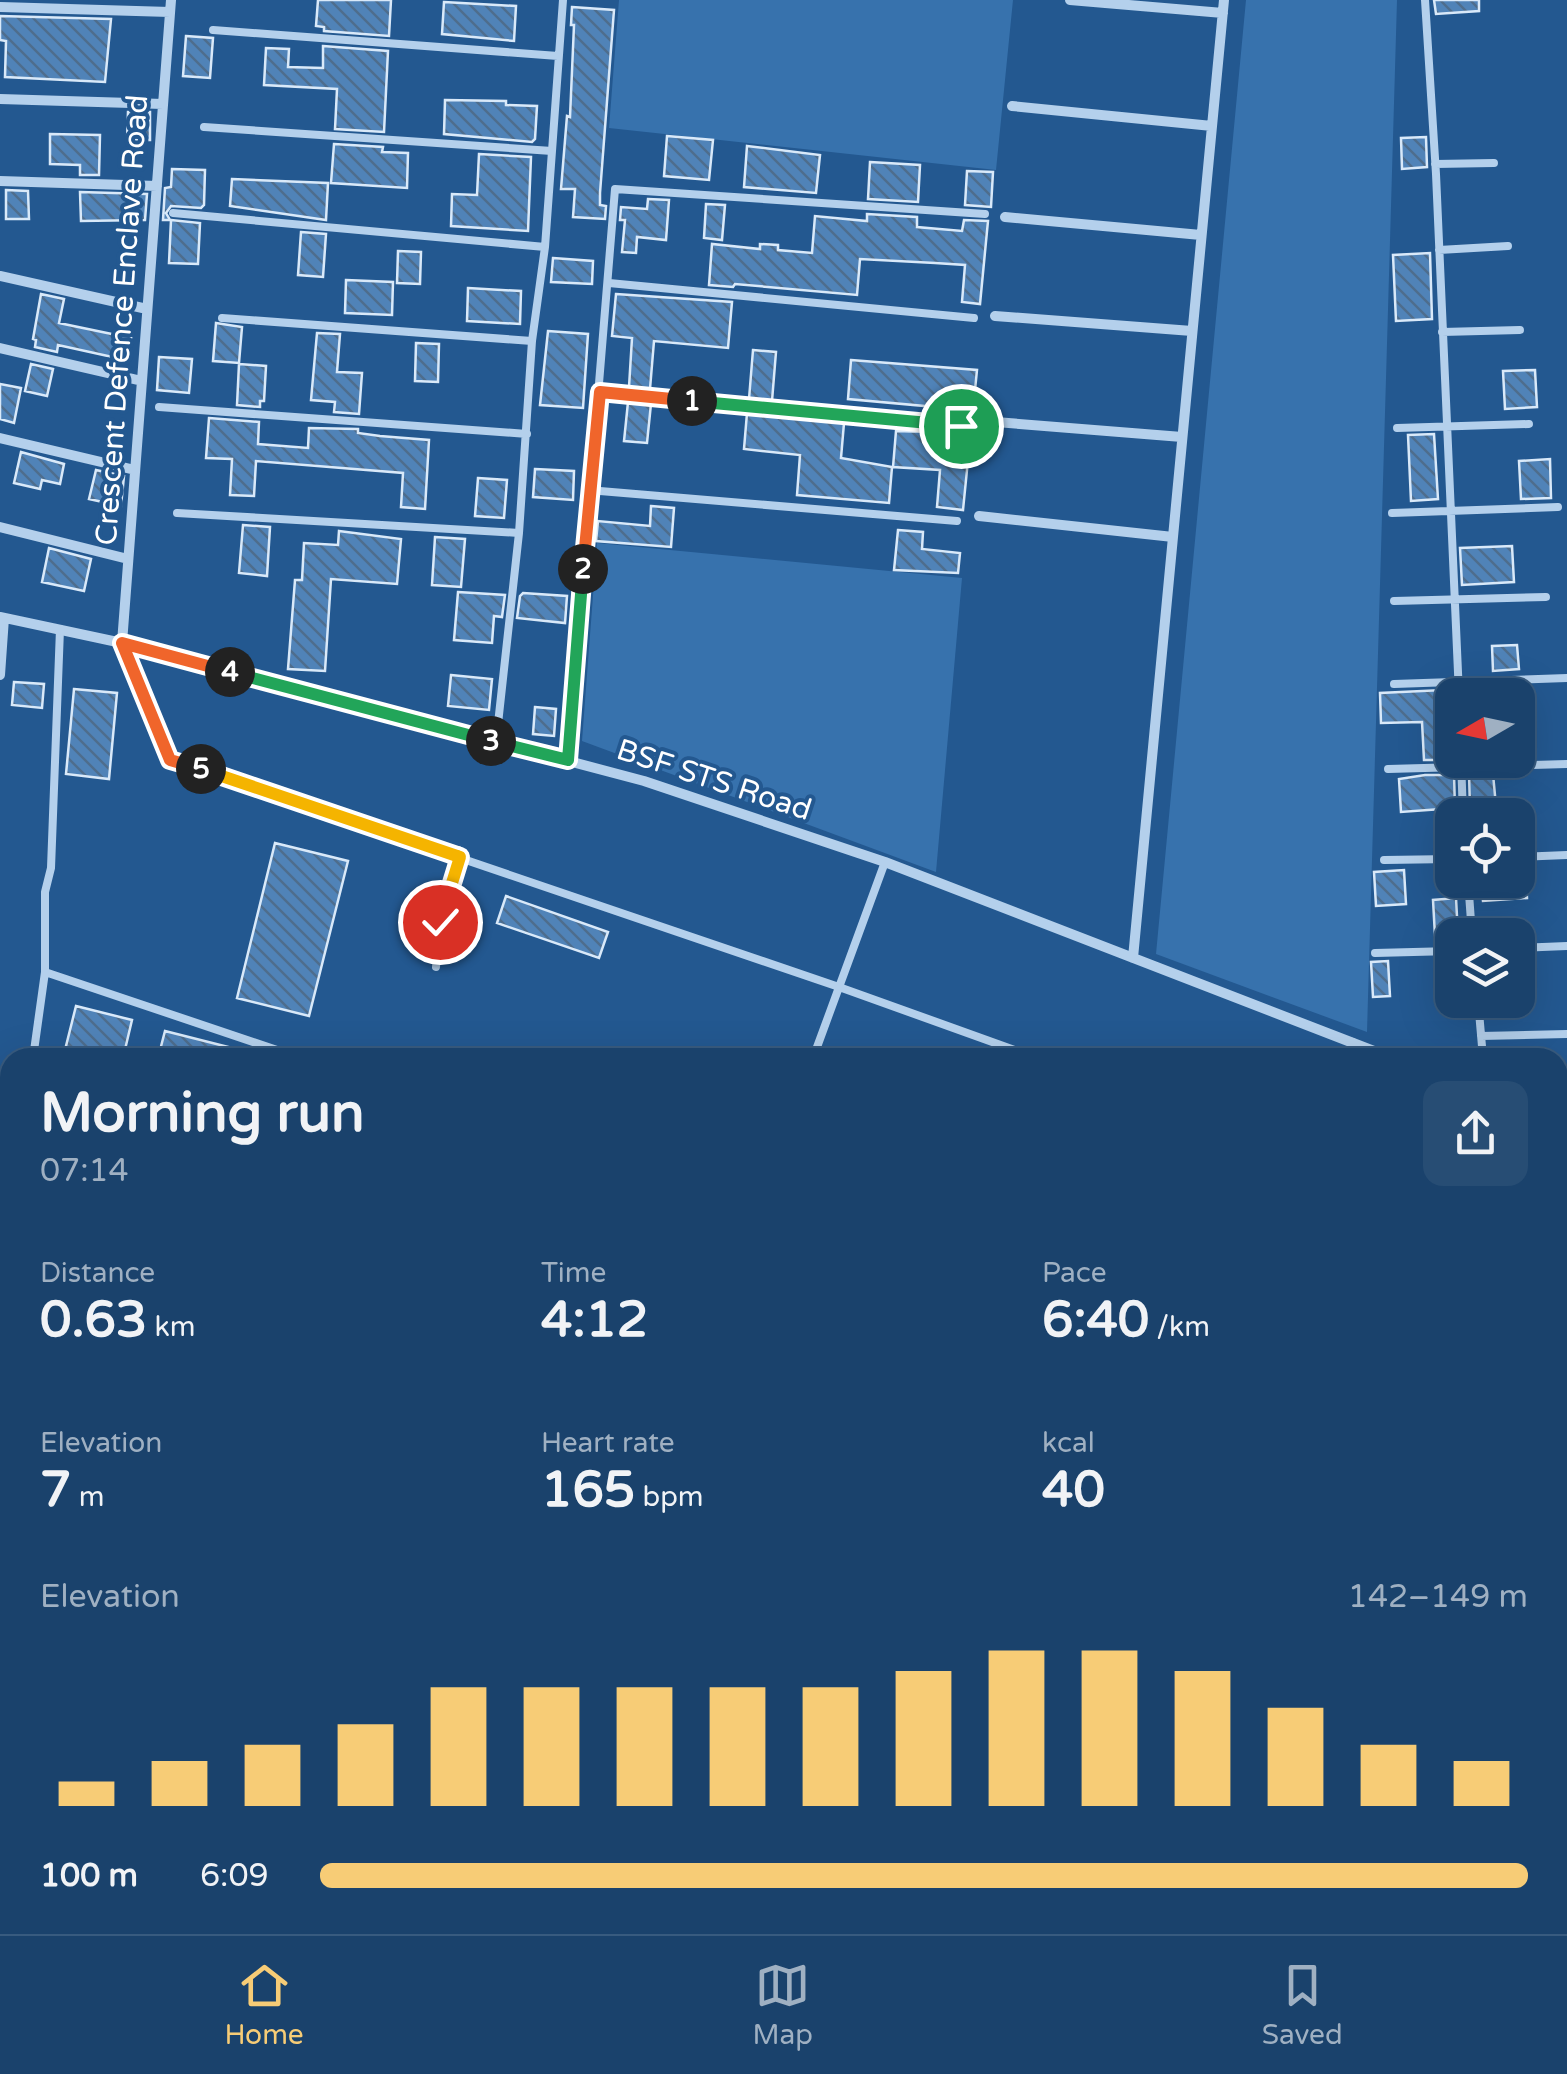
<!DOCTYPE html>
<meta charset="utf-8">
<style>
:root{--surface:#1a426c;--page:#274d74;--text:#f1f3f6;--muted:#9fb0c2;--line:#385b7f;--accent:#f7cc76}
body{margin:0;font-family:"Varela Round",sans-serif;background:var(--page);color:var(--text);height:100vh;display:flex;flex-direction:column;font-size:38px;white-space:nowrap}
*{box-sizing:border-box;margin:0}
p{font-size:32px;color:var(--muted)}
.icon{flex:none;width:55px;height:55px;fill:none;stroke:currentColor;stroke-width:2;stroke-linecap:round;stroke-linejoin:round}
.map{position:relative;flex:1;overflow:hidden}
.details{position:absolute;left:0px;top:1048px;width:1568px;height:888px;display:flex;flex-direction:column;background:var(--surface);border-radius:30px 30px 0 0;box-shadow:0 10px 40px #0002,0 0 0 2px var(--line)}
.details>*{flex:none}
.needle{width:65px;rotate:261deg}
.controls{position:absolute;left:1435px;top:678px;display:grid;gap:20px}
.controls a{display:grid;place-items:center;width:100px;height:100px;border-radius:20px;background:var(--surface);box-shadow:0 10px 40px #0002,0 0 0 2px var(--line);font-size:50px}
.pin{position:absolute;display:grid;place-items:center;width:85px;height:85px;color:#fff;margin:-42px;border:5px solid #fff;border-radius:50%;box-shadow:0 2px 10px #0007}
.km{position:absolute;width:50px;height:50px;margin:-25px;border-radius:50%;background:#222;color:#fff;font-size:28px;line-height:50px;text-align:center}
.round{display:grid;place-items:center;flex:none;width:105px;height:105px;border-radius:20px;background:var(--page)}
.headline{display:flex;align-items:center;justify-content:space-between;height:170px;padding:0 40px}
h1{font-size:55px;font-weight:700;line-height:75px}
.metrics{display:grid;grid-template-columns:repeat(3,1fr);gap:15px;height:170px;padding:10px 40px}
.metrics div{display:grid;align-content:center}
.metrics b{font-size:50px;font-weight:700}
.metrics small{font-size:28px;font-weight:400}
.metrics p{font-size:28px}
.chart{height:280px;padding:20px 40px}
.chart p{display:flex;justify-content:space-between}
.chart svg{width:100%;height:180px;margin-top:10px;stroke:var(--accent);stroke-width:6}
ul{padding:0 40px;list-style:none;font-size:32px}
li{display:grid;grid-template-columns:160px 120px 1fr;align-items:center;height:75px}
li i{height:25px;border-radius:12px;background:var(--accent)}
.dock{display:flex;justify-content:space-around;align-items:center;height:140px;border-top:2px solid var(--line);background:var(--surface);font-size:28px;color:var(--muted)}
.dock a{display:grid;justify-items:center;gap:5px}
.dock .active{color:var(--accent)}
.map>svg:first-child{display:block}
.green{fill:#3772ad}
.building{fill:url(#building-back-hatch);stroke:#d9e9f9;stroke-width:2.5}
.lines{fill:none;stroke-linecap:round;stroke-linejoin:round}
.lane{stroke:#b4d0ec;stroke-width:8}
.street{stroke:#b4d0ec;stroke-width:10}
.split-1-casing{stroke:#fff;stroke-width:20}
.split-2-casing{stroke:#fff;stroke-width:20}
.split-3-casing{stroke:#fff;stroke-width:20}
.split-4-casing{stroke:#fff;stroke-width:20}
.split-5-casing{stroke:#fff;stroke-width:20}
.split-6-casing{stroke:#fff;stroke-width:20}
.split-7-casing{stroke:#fff;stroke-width:20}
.split-1{stroke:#22a559;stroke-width:12}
.split-2{stroke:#f0652b;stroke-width:12}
.split-3{stroke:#22a559;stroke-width:12}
.split-4{stroke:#22a559;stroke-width:12}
.split-5{stroke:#f0652b;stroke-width:12}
.split-6{stroke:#f5b400;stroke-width:12}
.split-7{stroke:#f5b400;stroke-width:12}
.labels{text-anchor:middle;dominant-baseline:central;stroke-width:8;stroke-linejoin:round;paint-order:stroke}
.street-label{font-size:30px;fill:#fff;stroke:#235890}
</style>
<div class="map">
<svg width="1567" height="1934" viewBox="0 0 1567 1934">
<defs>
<pattern id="building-back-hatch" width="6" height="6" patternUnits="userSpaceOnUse" patternTransform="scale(2.5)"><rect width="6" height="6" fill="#5083b8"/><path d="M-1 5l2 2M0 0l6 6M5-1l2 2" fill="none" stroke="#4e6d8d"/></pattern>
</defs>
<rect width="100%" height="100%" fill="#235890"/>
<path class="green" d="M619,0H1013L996,170L609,128Z
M1246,0H1397L1367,1032L1156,954Z
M597,543L962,578L936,872L582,741Z"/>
<path class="building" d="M318,0H391L389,36L324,31V27L316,26Z
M1434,0H1479V11L1436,14Z
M444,2L516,6L514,41L442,34Z
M572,7L614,10L600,193V205L606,206L605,219L573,217L575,189H561L567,116L570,117L574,25H571Z
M0,16L111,19L105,82L5,77L6,41L0,40Z
M186,36L213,38L210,78L183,76Z
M323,46L388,51L384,132L335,129L337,89L264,85L266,48L289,49L288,67L323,68Z
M445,100L506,101V105L537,106L535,139L532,142L444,134Z
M128,112H150V140H127Z
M50,134L100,135L99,175H80V165L50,164Z
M667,136L713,140L709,180L664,176Z
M1426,137L1427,167L1402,169L1401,138Z
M334,144L383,147L382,152L408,153L407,188L331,183Z
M747,146L820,155L816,193L744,187Z
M479,154L531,157L528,231L451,226L452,194L477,195Z
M870,162L920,165L918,202L868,199Z
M172,169L205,170L204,205L201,208L171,206L166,213L170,220H163L165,188L171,187Z
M967,171L993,172L991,207L965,205Z
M232,179L328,183L326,220L230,206Z
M6,190L28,191L29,219H6Z
M80,192L147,194L145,220L81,221Z
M648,199L669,200L666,240L637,237L636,253L622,252L625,220H620L621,207L647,209Z
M706,204L725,205L722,240L704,238Z
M867,214L917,217V227L962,231L964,220L988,221L980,304L962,302L965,265L935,263L860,259L857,295L735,284L733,287L709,285L712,244L760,249V244L778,245V250L812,253L815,216L867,221Z
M171,220L200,223L198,264L169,263Z
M301,232L326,234L323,277L298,275Z
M398,251L421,252L420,284L397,283Z
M1430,253L1432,319L1396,321L1393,255Z
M553,258L593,261L592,284L551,282Z
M346,280L393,282L392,315L345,313Z
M468,288L521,291L520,324L467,321Z
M41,294L64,299L59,323L131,338L126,360L58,345L57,352L35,347L36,340L33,339Z
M616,294L732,302L728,348L654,341L650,389L629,387L632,338L612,336Z
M216,323L242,327L239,363L213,361Z
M548,331L588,334L583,408L540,405Z
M317,333L340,334L337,372L362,373L359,414L334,412L335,402L311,400Z
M416,343L439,344L438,382L415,381Z
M753,350L776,352L772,401L749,399Z
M159,357L192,359L189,393L157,390Z
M851,360L977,370L963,510L937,507L940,470L893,467L896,431L961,433L968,429L967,422L945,417L946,408L848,399Z
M31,364L53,369L47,396L25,391Z
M239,364L266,366L264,401H260V407L237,405Z
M1535,370L1537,407L1505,409L1503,371Z
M0,384L21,388L14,423L0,419Z
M628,402L651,404L647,443L624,441Z
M747,413L844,423L841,458L892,467L889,503L797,495L800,455L744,449Z
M209,418L259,422L258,444L308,448L309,428L358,429V433L380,436L429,440L425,509L401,507L403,473L256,461L254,496L230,495L232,459L206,458Z
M1434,434L1438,499L1411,501L1408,435Z
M21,452L64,464L60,484L42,480L40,489L14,483Z
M1550,459L1551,498L1521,499L1519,461Z
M535,469L574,471L573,500L533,497Z
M96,470L124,476L121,506L89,499Z
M478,478L507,480L504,518L475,516Z
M651,506L674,508L671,547L596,541L598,521L650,526Z
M243,525L270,527L267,576L239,573Z
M898,530L923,532L922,549L960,553L958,573L894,570Z
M339,531L401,539L397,584L331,579L325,671L288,669L295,580H302L304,543L338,545Z
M435,537L465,539L461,587L432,585Z
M1512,546L1514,582L1462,585L1460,548Z
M49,548L91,559L84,591L42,582Z
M458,592L505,595L502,617L494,616L492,643L454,640Z
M523,593L567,596L565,623L517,618L520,596Z
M1517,645L1519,669L1493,671L1492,646Z
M451,675L492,679L489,710L448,706Z
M14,682L44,684L42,708L12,705Z
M74,689L117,693L109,779L66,774Z
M1443,690L1446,760H1424L1422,722L1381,723L1380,693Z
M535,707L556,709L554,736L533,734Z
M1469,774H1493L1496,806L1470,807Z
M1425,775H1454L1455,808L1401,812L1399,779Z
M275,843L348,861L309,1016L237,998Z
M1404,870L1406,904L1376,906L1374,872Z
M1481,880H1526L1527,898L1483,901Z
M506,896L608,932L599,958L497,923Z
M1456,898L1458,935L1435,936L1433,900Z
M1518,956L1533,955L1535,989L1518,990Z
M1388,961L1390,996L1373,997L1371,962Z
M76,1006L132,1020L123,1058H63Z
M165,1031L248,1052V1058H158Z"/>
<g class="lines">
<path class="lane" d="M1425,0L1436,174L1459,695
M213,30L558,56
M204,127L552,151
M1435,164L1494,163
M173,213L545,247
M1439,250L1508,246
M609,283L974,318
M222,318L532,341
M1442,332L1520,330
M599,392L961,426
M159,407L527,434
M1397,428L1529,424
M588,490L957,521
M177,513L519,533
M1392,513L1558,507
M1394,601L1546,597
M122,643L169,759L839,987L1037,1058
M1394,684L1567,678
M496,742L519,533L532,341L545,247L563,0
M568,760L615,189L985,214
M1461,760L1463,815
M1388,769L1567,764
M1518,857L1567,855
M1384,860L1452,859
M1468,880L1472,935
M1518,948L1567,946
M1375,953L1452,951
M436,967L440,922L460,857
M45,972L289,1054L288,1058
M1478,1000L1483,1058
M1481,1036L1567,1034
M33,1058L45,972V892L51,868L60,629
M813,1058L885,862
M1347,1058L1353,1042
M1558,1235L1563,1237L1558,1257
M10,1311V1331
M578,1925L604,1934
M1105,1925L1131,1934
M701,1934L703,1925
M1018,1934L1021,1925"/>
<path class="street" d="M1070,0L1223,13
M0,7L170,12
M0,99L163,104
M1012,106L1212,126
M0,181L157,186
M1005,217L1201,235
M0,276L147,309
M995,316L1192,331
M0,348L142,381
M983,421L1182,437
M0,438L135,470
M979,516L1173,537
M0,527L128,559
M0,617L122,643L644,781L885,862L1392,1058
M122,643L171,0
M0,675L4,618
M1133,958L1224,0
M1558,1122L1567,1125
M1558,1777L1567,1778
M1558,1903L1567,1904"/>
</g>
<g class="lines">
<g class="split-1-casing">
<path id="split-1" d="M692,401L961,426"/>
</g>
<g class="split-2-casing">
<path id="split-2" d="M583,569L600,392L692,401"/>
</g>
<g class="split-3-casing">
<path id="split-3" d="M491,741L568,760L583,569"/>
</g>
<g class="split-4-casing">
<path id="split-4" d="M230,672L491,741"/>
</g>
<g class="split-5-casing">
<path id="split-5" d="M201,769L170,760L122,643L230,672"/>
</g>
<g class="split-6-casing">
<path id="split-6" d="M201,769L457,856"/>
</g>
<g class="split-7-casing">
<path id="split-7" d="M440,922L460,857L457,856"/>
</g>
<use href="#split-1" class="split-1"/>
<use href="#split-2" class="split-2"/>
<use href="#split-3" class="split-3"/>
<use href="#split-4" class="split-4"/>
<use href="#split-5" class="split-5"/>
<use href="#split-6" class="split-6"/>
<use href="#split-7" class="split-7"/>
</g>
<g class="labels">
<g class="street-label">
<text transform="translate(122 320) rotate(-86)">Crescent Defence Enclave Road</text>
<text transform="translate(714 780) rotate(18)">BSF STS Road</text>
</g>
</g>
</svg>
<div class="controls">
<a><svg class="needle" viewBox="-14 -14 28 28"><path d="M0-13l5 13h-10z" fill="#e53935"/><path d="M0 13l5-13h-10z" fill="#9fb0c2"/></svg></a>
<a><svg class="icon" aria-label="locate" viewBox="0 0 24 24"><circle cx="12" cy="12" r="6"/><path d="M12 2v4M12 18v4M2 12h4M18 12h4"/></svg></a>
<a><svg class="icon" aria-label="layers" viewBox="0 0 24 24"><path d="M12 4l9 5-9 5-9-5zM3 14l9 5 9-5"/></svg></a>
</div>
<div class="pin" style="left:961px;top:426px;background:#1e9e55"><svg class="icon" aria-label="arrive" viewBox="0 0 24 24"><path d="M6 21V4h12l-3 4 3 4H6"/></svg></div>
<div class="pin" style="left:440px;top:922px;background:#d93025"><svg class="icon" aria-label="check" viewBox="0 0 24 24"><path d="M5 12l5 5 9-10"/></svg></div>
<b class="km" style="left:692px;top:401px">1</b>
<b class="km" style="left:583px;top:569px">2</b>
<b class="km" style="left:491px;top:741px">3</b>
<b class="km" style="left:230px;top:672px">4</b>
<b class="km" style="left:201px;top:769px">5</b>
<section class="details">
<div class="headline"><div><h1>Morning run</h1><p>07:14</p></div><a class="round"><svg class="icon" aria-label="share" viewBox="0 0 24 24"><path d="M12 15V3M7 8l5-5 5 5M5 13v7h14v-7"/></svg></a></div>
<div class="metrics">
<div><p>Distance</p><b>0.63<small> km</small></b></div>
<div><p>Time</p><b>4:12</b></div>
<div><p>Pace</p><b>6:40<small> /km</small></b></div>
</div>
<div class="metrics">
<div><p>Elevation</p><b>7<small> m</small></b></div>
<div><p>Heart rate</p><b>165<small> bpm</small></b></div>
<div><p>kcal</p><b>40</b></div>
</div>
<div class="chart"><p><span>Elevation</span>142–149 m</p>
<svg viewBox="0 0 160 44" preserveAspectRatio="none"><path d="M5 44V38M15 44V33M25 44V29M35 44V24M45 44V15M55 44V15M65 44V15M75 44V15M85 44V15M95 44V11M105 44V6M115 44V6M125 44V11M135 44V20M145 44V29M155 44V33"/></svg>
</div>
<ul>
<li><b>100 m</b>6:09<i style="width:100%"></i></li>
</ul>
</section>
</div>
<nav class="dock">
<a class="active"><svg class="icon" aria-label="home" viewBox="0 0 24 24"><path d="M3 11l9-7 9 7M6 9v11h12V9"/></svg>Home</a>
<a><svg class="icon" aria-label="map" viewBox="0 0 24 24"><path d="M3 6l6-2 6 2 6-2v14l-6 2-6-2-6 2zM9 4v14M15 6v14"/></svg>Map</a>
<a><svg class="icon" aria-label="saved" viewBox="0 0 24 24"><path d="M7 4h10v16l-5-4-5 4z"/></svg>Saved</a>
</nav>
